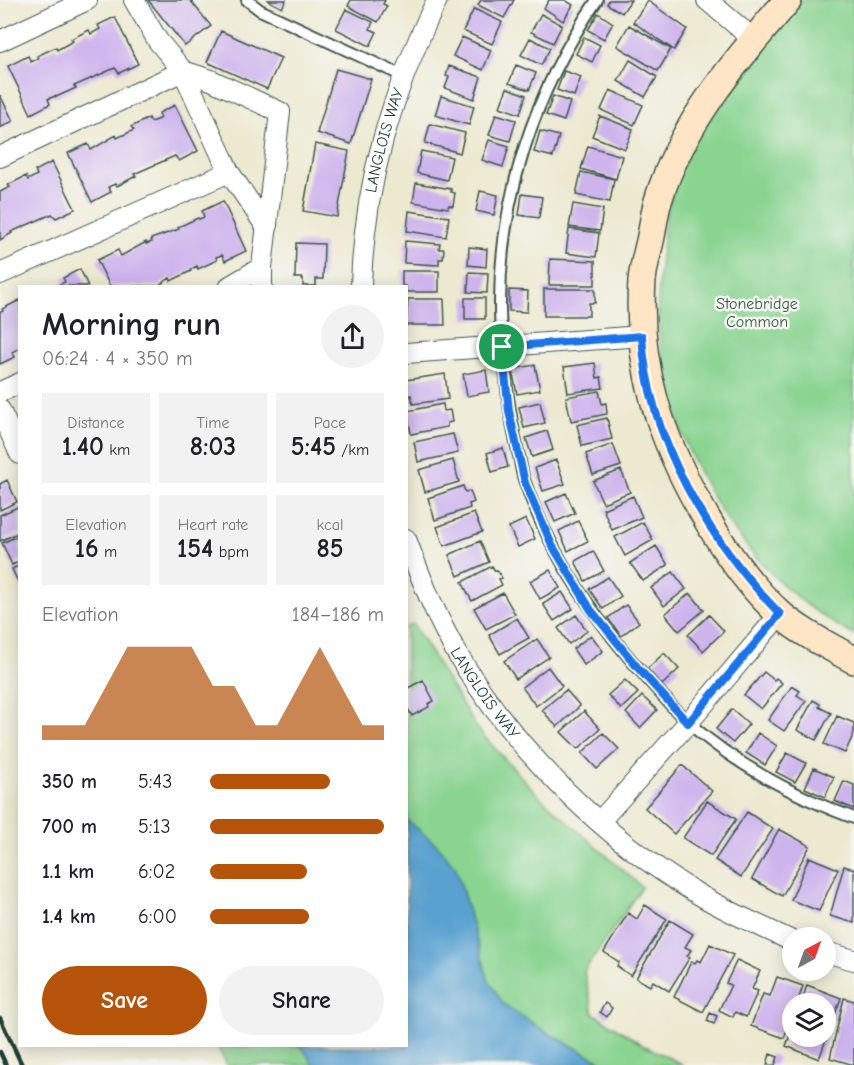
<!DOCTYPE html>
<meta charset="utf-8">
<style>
:root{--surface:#fff;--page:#f2f2f2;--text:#202124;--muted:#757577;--accent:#b45309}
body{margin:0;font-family:"Comic Neue",sans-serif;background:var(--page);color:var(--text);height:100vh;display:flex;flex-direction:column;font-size:22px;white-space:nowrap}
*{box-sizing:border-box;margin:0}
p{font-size:20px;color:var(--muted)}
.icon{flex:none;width:33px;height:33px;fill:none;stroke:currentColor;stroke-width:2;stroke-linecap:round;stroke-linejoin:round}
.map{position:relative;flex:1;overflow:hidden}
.side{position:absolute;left:18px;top:285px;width:390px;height:762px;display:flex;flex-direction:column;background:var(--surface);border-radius:0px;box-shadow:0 3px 15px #0003}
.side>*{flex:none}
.needle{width:39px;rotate:41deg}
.buttons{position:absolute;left:782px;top:927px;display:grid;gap:12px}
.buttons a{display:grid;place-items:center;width:54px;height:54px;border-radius:50%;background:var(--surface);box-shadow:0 3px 15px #0003;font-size:30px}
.pin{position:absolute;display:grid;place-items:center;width:51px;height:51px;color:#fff;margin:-26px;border:3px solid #fff;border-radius:50%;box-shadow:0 2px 6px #0007}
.round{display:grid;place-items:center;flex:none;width:63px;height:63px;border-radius:32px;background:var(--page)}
.overview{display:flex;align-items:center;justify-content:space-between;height:102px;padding:0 24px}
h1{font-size:33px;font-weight:800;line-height:45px}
.figures{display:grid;grid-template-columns:repeat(3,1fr);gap:9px;height:102px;padding:6px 24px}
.figures div{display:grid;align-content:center;border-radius:0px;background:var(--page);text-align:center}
.figures b{font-size:26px;font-weight:800}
.figures small{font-size:16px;font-weight:400}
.figures p{font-size:16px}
.chart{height:168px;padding:12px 24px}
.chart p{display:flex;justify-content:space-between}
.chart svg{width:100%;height:108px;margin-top:6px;fill:var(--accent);opacity:.7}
.button{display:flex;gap:12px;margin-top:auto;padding:12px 24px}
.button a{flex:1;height:69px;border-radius:36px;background:var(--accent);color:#fff;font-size:24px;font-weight:800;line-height:69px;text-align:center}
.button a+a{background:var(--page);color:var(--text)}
ul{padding:0 24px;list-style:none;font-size:20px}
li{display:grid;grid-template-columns:96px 72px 1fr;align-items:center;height:45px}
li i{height:15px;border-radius:8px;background:var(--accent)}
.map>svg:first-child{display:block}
.green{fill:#8ad491;stroke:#548862;stroke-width:1.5}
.water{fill:#59a1d0;stroke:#3c6f82;stroke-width:1.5}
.building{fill:#ceb4ed}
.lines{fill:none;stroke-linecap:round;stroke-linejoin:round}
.lane-casing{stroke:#3e574c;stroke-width:14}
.street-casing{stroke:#3e574c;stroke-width:22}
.secondary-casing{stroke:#3e574c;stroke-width:30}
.lane{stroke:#fff;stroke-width:10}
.street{stroke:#fff;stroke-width:20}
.secondary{stroke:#fee5c5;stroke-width:27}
.rail{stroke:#1f3d34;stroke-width:4.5}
.route-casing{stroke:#fff;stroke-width:12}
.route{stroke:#1a73e8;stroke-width:8}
.labels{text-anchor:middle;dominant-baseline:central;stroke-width:5;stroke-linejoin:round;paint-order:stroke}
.street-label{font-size:16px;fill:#1f3d34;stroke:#f6f6f2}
.park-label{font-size:16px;fill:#345b47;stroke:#f6f6f2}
</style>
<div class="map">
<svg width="854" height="1065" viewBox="0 0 854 1065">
<rect width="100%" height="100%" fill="#f6f6f2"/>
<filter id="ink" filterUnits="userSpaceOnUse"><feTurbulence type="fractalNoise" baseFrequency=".0167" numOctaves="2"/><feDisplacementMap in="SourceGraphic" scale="12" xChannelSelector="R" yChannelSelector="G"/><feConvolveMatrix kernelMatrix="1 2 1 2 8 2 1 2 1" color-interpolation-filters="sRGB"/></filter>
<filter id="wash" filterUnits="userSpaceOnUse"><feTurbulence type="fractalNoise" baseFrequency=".008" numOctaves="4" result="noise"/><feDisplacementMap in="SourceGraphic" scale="24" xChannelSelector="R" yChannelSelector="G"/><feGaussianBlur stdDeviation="1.35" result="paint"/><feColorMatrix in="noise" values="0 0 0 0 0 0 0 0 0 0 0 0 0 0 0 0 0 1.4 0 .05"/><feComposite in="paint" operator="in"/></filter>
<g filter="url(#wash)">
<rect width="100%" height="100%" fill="#ede9d1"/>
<path class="green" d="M795,0H854V635C721,564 642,406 661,257C664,240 663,220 669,203C675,184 685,157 695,140C704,125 716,111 727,96C749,64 772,32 795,0Z
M413,624L478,730L540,797L642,887L584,971L593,1013L643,1045L684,1065H608L546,1032L503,1004L488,979L456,868L436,844L407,820L406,627Z
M217,1046H305L318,1065H227Z"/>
<path class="water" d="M407,820L436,844L456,868L488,979L503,1004L546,1032L608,1065H314L301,1046H406Z"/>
<g id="blocks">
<path class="building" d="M148,0H190L211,26L185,46Z
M267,0H286L282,8Z
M351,0H385L383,4L387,6L378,22L348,6Z
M481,0H514L504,18L478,5Z
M549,0H565L573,5L563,21L544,8Z
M609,0H631L622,13L607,4Z
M648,1L687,29L674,50L633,22Z
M346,9L373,22L370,29L377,32L370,46L336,29Z
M474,9L502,22L492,44L463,31Z
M598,13L613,23L604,39L588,30Z
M541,14L562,25L553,43L531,32Z
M115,17L138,64L119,73L115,68L74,86L76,88L56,97L55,96L48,99L50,104L31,114L8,66L28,56L31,62L39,58L37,56L56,47L57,50L73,41L71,39L89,30L91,34L100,29L98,25Z
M629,25L671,49L658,71L617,46Z
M221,31L281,58L267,89L207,62Z
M462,37L491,50L483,70L453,56Z
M584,37L600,45L592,62L576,54Z
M530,38L550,48L541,65L521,55Z
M630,60L657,77L645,97L618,81Z
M516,65L536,73L529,90L509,83Z
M449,66L481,77L474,99L445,88L449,77L446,76Z
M336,69L371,79L351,144L317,133Z
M564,71L581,77L574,96L557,90Z
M507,88L526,95L520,114L500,107Z
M610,90L643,105L634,125L601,110Z
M0,95L13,121L0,128Z
M441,96L474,106L469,125L435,115Z
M553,96L570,102L564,121L546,115Z
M175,105L198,151L179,161L175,156L134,174L136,176L117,186L115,184L108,187L111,192L92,202L68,153L88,144L91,150L116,135L117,138L134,130L131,127L149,118L151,122L161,118L159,113Z
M496,114L516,120L510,141L489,135Z
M600,116L633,129L625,149L592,136Z
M430,124L465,133L460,153L425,143Z
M540,131L559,136L553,157L534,152Z
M489,140L509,146L503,167L482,160Z
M315,144L349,151L337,217L303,211Z
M588,146L622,156L616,179L581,169Z
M421,151L452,157L447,180L417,173Z
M52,162L75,209L56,218L52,214L11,232L12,233L0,240V192L10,187L8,185L26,176L28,180L37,175L35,171Z
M581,172L614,179L610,202L576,195Z
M416,183L451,189V192L455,193L453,206L449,205L448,208L413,202Z
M480,191L498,195L494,215L476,211Z
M522,194L542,197L539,218L519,215Z
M223,201L246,251L225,261L222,255L216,257L217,260L198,269L197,266L191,269V271L171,281L170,278L158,286H110L97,260L118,250L121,256L146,242V244L152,242L151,239L179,229L178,227L198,218L199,219L204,217L202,211Z
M573,204L603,209L600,231L569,227Z
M409,211L449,217L446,237L407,231Z
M569,229L599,233L596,257L566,253Z
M405,241L440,244L439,249H444L443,259H439V265L404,263Z
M296,243L324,244L323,279H316V286H303V278H295Z
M469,247L487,249L486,267L468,265Z
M550,259L595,261V285H549Z
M80,269L88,286H56L65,282L63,278Z
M402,271H439V292H406V286H402Z
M469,272L488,273L487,293L468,292Z
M544,289H595V303H589V316H544Z
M509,290L528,291L527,312L509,311Z
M465,298H485V319H465Z
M408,299H444L445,325H406Z
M20,300V348L12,352L15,357L0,364V312L3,311L2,309Z
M595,363L597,378L601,377L603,388L568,393L564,367Z
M535,365L540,390L517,394L512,369Z
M486,370L489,392L467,396L463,374Z
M445,374L448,399L413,404L411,395L407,396L406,380Z
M599,391L602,404L606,403L607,414L571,421L566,397Z
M540,402L545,423L524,428L519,407Z
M443,404L444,411L450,410L452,422L447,423V427L411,434L407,411Z
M607,418L612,439L582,446L577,425Z
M547,431L553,450L532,457L526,438Z
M453,434L458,453L418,462L414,442Z
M613,444L621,466L593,475L586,454Z
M503,448L508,467L492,472L487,453Z
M453,460L459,482L425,492L419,470Z
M556,460L565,484L543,491L535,468Z
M621,470L630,492L603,503L593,481Z
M7,480L17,502L0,510V484Z
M463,486L465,492L470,491L474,502L469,504L470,508L435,520L428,498Z
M566,493L575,513L555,522L546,502Z
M633,496L642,517L612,530L603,509Z
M20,506V532L0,541V515Z
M474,513L482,532L444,546L437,527Z
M526,519L535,539L518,547L509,527Z
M578,521L588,541L568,551L559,531Z
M643,522L653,540L625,556L615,537Z
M20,535V561L12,565L2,543Z
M480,541L489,562L458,576L449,555Z
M656,546L668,565L643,581L630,563Z
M593,551L604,571L585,581L575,561Z
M20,565V586L12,569Z
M492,566L495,571L497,570L502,578L499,579L502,585L472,601L462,582Z
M550,570L560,588L540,599L530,581Z
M673,572L686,589L664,606L651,588Z
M608,577L621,596L603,609L589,589Z
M562,592L573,609L554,621L543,604Z
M503,593L515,614L486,629L474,608Z
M690,593L704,610L679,631L665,614Z
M626,605L639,622L621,636L608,618Z
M576,615L587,631L569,644L558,628Z
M709,615L724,631L703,651L688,635Z
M517,618L529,638L500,654L489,635Z
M591,635L603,651L584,665L573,649Z
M537,639L549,657L516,679L504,661Z
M664,653L679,669L662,685L647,669Z
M548,667L562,686L536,706L522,687Z
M764,672L774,680L776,678L782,683L761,709L744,695Z
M423,680L434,701L428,704L429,707L412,716L406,706V689Z
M625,680L638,693L621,709L608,695Z
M792,686L800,691L797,695L806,701L784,731L768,720Z
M566,690L580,706L557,727L542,710Z
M642,696L657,710L640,728L626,713Z
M813,700L820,704L819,707L831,713L816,740L797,730Z
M732,709L749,724L733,743L716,729Z
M584,711L600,729L578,749L561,732Z
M837,716L854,723V733L845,753L824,744Z
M603,733L619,749L597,769L582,753Z
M758,733L777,746L765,765L746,753Z
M787,753L806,763L795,782L776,772Z
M682,765L712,791L674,834L645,808Z
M814,768L834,777L825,797L805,788Z
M844,781L854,785V809L835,801Z
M707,801L736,819L711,856L683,838Z
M747,812L773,829L741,877L715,860Z
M779,829L810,846L782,896L752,879Z
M809,857L838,869L819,911L791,900Z
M844,866L854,869V923L830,916Z
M645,905L667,919L631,976L617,966L619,962L604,952L628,913L637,919Z
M670,920L693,934L685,947L691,950L687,956L690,957L669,991L653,981L650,986L636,978Z
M710,944L733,955L703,1012L674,997L691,962L695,963L697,960L701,962Z
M737,960L760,971L752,989L758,991L746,1017L735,1012L733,1017L719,1010L731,985L726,983Z
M777,977L803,986L797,1004H792V1017L784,1038L751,1026L763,994L770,996Z
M807,985L841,998L819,1059L786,1046L792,1029V1036H825V1004H801Z
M844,998L854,1001V1065L830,1058Z
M605,1003L612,1008L607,1017L600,1012Z
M710,1013L717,1016L714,1024L707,1021Z
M770,1054L778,1057L775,1065H767Z"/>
</g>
</g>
<g filter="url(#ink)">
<use href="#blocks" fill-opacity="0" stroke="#3e574c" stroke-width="1.5"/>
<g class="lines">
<g class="lane-casing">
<path id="lane" d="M247,0L260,10L403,76
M597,0C535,90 499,198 500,308C500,331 503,354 506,378C508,404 513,430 519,456C521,465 522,476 526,485C553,561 599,626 653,685C665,698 677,713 691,725C737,765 796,797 854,818"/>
</g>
<g class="street-casing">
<g id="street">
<path d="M134,0L158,41L183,71L211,80L280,112L262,267V286"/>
<path d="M707,0L753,39"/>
<path d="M0,41L87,0"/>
<path d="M0,157L183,71L229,172L267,228"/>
<path d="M0,274L229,172"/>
<path d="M230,286L262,267"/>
<path id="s1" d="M361,286C364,183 392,92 437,0"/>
<path d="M406,353L642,336"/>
<path d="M0,392L20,383"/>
<path d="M0,410L20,454"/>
<path id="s2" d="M406,539C422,581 438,622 461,660C518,753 604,838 698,894C728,912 761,926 792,941"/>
<path d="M600,821L688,723L780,614"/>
<path d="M825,952L854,960"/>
</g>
</g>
<g class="secondary-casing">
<path id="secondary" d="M788,0C737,59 681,124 658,201C654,214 653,228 650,241C647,254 643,268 642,281C636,367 661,440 704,514C724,550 750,587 781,615C802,633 829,646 854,660"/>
</g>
<use href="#lane" class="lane"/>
<use href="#street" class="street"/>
<use href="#secondary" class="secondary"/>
<path class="rail" d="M0,1018L22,1065
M0,1052L6,1065"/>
</g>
</g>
<g class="lines" filter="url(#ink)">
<g class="route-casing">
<path id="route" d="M642,336C648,440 709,541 780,614L688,723L638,668L591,610L552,545L525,483L509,411L502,347Z"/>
</g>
<use href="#route" class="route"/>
</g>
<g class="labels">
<g class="street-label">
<text stroke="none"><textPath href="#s1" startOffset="148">LANGLOIS WAY</textPath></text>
<text stroke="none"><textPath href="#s2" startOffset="174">LANGLOIS WAY</textPath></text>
</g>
<g class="park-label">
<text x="757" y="304">Stonebridge<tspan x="757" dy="18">Common</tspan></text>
</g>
</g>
</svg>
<div class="buttons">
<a><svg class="needle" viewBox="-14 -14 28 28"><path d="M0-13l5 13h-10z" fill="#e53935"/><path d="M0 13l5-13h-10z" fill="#757577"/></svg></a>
<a><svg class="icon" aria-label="layers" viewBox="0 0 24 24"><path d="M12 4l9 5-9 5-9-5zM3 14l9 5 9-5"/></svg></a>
</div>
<div class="pin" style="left:502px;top:347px;background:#1e9e55"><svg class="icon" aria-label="arrive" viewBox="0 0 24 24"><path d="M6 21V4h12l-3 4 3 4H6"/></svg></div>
<section class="side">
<div class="overview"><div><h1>Morning run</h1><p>06:24 · 4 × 350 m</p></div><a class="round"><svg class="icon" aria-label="share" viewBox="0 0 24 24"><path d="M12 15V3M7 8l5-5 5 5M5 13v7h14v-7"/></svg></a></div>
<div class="figures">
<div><p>Distance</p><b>1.40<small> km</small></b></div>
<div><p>Time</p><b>8:03</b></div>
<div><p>Pace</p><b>5:45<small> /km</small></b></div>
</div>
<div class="figures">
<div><p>Elevation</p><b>16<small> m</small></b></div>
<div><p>Heart rate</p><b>154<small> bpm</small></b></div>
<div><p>kcal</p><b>85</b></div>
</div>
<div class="chart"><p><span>Elevation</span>184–186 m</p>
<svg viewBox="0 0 160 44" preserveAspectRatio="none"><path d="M0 44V38L10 38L20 38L30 22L40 6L50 6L60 6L70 6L80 22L90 22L100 38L110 38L120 22L130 6L140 22L150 38L160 38V44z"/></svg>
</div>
<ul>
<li><b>350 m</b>5:43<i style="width:69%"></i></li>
<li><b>700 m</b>5:13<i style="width:100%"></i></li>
<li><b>1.1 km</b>6:02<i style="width:56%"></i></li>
<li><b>1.4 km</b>6:00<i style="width:57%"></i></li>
</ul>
<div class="button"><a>Save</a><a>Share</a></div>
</section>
</div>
